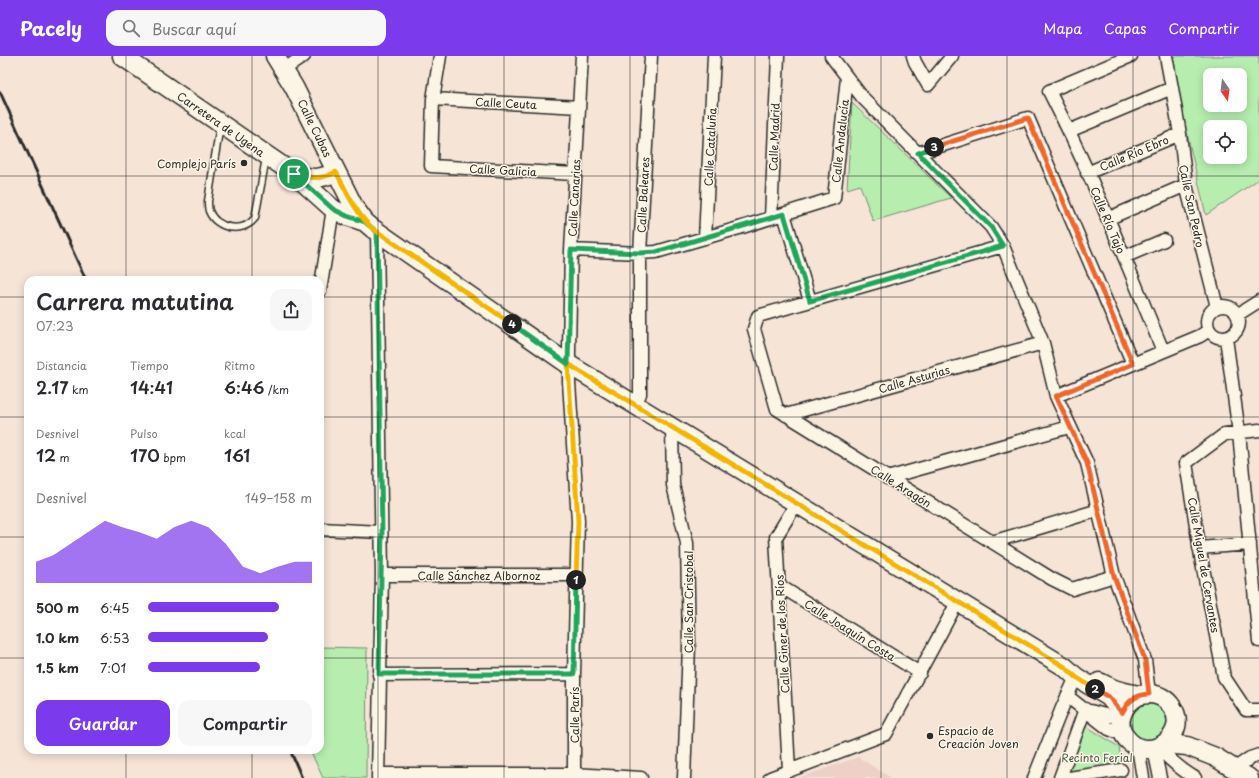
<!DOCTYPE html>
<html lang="es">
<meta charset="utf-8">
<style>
:root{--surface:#fff;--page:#f7f7f7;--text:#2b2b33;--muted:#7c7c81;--accent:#7c3aed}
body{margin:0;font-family:"Playpen Sans",sans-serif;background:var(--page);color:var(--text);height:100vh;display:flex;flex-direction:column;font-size:15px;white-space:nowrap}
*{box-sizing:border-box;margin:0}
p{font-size:13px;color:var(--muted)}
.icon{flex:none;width:22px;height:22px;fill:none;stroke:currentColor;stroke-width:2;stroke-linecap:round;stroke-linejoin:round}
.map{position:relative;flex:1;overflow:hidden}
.drawer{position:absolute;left:24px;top:220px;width:300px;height:478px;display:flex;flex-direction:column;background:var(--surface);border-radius:12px;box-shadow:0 2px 10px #0003}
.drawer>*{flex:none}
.needle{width:26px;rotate:166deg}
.controls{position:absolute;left:1203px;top:12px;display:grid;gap:8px}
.controls a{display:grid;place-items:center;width:44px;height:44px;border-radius:8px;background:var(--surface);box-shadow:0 2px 10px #0003;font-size:20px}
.pin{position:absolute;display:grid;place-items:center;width:34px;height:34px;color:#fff;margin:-17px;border:2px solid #fff;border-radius:50%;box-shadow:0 1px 4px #0007}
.km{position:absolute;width:20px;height:20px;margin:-10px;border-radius:50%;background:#222;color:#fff;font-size:11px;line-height:20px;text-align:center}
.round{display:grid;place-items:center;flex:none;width:42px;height:42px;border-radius:12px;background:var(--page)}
.head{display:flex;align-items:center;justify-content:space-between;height:68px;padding:0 12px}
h1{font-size:22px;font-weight:600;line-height:30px}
.stats{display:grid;grid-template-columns:repeat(3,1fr);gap:6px;height:68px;padding:4px 12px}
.stats div{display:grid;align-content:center}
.stats b{font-size:17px;font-weight:600}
.stats small{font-size:11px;font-weight:400}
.stats p{font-size:11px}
.chart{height:112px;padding:8px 12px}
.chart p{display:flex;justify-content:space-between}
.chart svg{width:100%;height:72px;margin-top:4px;fill:var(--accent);opacity:.7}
.cta{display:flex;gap:8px;margin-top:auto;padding:8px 12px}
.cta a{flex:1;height:46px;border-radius:12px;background:var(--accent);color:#fff;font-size:16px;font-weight:600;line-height:46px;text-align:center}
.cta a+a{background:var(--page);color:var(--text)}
ul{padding:0 12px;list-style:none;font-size:13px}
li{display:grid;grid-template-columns:64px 48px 1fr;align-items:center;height:30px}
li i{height:10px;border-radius:5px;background:var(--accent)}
header{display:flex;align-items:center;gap:24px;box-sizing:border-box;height:56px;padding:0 20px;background:var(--accent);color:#fff}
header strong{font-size:19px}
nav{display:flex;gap:22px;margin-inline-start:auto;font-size:14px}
.search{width:280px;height:36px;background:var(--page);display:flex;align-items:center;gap:10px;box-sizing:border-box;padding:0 14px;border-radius:12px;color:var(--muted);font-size:15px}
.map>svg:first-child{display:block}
.built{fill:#eed0c6}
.green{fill:#b7eeb0;stroke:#718c6e;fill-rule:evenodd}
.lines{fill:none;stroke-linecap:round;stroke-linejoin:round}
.lane-casing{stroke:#2b2b2b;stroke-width:9}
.street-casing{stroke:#2b2b2b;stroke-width:15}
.secondary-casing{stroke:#2b2b2b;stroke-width:21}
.lane{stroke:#fcf5e5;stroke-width:6}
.street{stroke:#fcf5e5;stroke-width:12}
.secondary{stroke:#fcf5e5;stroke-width:18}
.rail{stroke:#2b2b2b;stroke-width:3}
.split-1-casing{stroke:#fff;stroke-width:8}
.split-2-casing{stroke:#fff;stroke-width:8}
.split-3-casing{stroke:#fff;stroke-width:8}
.split-4-casing{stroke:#fff;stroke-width:8}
.split-5-casing{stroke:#fff;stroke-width:8}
.split-1{stroke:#22a559;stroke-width:5}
.split-2{stroke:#f5b400;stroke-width:5}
.split-3{stroke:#f0652b;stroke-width:5}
.split-4{stroke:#22a559;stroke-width:5}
.split-5{stroke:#f5b400;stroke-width:5}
.grid{fill:none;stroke:#2b2b2b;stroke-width:1;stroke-opacity:0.55}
.poi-dot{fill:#2b2b2b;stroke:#fcf5e5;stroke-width:1.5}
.labels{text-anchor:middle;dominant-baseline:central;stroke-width:3;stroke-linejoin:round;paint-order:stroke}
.street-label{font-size:11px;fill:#2b2b2b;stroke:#fcf5e5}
.poi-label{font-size:11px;fill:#2b2b2b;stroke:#fcf5e5;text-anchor:end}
.park-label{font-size:11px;fill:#4e5c4c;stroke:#fcf5e5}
</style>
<header>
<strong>Pacely</strong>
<div class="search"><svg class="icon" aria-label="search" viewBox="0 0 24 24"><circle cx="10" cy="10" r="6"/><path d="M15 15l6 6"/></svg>Buscar aquí</div>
<nav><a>Mapa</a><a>Capas</a><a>Compartir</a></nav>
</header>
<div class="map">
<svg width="1259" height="722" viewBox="0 0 1259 722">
<rect width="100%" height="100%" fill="#f6e4d7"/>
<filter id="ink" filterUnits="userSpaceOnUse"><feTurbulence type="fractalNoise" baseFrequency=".025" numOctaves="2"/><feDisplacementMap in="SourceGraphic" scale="8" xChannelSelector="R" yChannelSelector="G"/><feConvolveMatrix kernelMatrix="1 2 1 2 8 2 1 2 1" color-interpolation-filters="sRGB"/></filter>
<g filter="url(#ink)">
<path class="built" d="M858,701L891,722H799Z"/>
<path class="green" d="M1169,0H1259V123L1206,159ZM1210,19H1240V49H1210ZM1210,71H1240V101H1210Z
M852,47L951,142L873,165L860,129L847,133Z
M320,591L367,592L366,722H323L310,694H320Z
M1131 666a18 18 0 1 1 36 0a18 18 0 1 1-36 0Z
M1086,670L1119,691L1124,722H1067Z"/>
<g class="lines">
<g class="lane-casing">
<path id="lane" d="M220,69L208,145C208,149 208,152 209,155C216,173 243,178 255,162L266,102"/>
</g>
<g class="street-casing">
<path id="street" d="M440,0L433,43L431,110L575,118
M831,0L862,41L991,171L1003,190L1043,287L1056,340L1087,407L1114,520L1145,604L1149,638
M913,0L915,6L928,29L952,0
M1131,0L1049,35C1092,119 1127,208 1163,295
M1166,0L1172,32L1180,78L1186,129L1217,251
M283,14L304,0
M433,43L579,51
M1069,75L1172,32
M918,97L1028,62L1133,308
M1087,117L1180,78
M784,158L810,245
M771,162L778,0
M1107,163L1186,129
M377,176L382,519L378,722
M705,182L714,0
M1003,190L758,260L754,273L777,353L1052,523L1072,533L1114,520
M571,194L640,197L656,196L739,172L834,142L847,22
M1124,201L1164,184
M320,235L333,153
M1207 266a16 16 0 1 1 32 0a16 16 0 1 1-32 0Z
M1237,259L1259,245
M1226,282L1239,377L1259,585
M1056,340L1200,280L1209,274
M635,349L640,338V197L651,0
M786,359L1043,287
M672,371L673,429L687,487L689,590L684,722
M1259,374L1225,378L1186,407L1202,507L1224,621L1246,654H1259
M887,422L1069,371
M320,473L381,476
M992,486L1099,454
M1199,492L1250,488
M382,519H576
M780,530L920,617
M379,619L574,618
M1067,640L1109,673L1124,679
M1090,655L1109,660L1121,658
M1138,691L1143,722
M1160,691C1168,704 1182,714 1195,722
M1154,693L1160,722
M1234,713L1250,702L1259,699
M789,714L776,481L796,448
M378,718H574L641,722
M574,722V618L578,465L569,326V294L571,194L582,0
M770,722L886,678L958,545
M1034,722L1062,652L1076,621
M1060,722L1085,653
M1069,722L1121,714"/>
</g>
<g class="secondary-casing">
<path id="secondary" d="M122,0L294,118L333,153L347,160L365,166
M275,0L294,31L354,151L365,166L372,172L568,308L1065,611L1076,621L1109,641L1122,657
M294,118C311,123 319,124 336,116
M1099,626C1106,629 1114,634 1121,635C1127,637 1134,638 1140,639C1143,639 1146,638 1149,638C1158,638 1167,643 1172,651C1190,677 1152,707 1130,686C1112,670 1122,648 1140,639
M1165,688L1187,690L1215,701L1249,722"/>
</g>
<use href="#lane" class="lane"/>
<use href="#street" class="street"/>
<use href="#secondary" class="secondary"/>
<path class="rail" d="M0,36L86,224
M290,694L302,722"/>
</g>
</g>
<g class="lines" filter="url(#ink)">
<g class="split-1-casing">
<path id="split-1" d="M294,118L333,153L347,160L365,166L377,176L382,476L379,618H574L576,524"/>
</g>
<g class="split-2-casing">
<path id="split-2" d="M576,524L578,465L568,308L1065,611L1076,621L1095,633"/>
</g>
<g class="split-3-casing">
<path id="split-3" d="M934,91L1028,62L1133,308L1056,340L1087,407L1114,520L1145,604L1149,638C1135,639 1128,645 1122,657L1109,641L1095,633"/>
</g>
<g class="split-4-casing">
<path id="split-4" d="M512,268L568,308L571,194L640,197L656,196L784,158L810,245L1003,190L991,171L918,97L934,91"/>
</g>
<g class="split-5-casing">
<path id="split-5" d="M294,118C310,122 321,124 336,116C347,136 355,156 372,172L512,268"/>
</g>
<use href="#split-1" class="split-1"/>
<use href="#split-2" class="split-2"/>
<use href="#split-3" class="split-3"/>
<use href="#split-4" class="split-4"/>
<use href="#split-5" class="split-5"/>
</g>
<path class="grid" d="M126,0V224M252,0V224M378,0V722M504,0V722M630,0V722M755,0V722M881,0V722M1007,0V722M1133,0V722M0,120H1259M0,241H28M320,241H1259M0,361H28M320,361H1259M0,481H28M320,481H1259M0,602H28M320,602H1259M126,694V722M252,694V722"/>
<g class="poi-dot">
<circle cx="244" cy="107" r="4"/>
<circle cx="930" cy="680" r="4"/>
</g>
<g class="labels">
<g class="street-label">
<text transform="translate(506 47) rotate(3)">Calle Ceuta</text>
<text transform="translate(221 68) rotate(35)">Carretera de Ugena</text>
<text transform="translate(315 72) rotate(64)">Calle Cubas</text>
<text transform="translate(774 81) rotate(-88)">Calle Madrid</text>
<text transform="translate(840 85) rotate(-84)">Calle Andalucía</text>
<text transform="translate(710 91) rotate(-87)">Calle Cataluña</text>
<text transform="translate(1134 97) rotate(-23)">Calle Río Ebro</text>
<text transform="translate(503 114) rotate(3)">Calle Galicia</text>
<text transform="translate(643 139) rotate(-87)">Calle Baleares</text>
<text transform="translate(574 142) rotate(-87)">Calle Canarias</text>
<text transform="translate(1192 150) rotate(78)">Calle San Pedro</text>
<text transform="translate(1108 164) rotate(67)">Calle Río Tajo</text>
<text transform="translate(914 323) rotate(-16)">Calle Asturias</text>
<text transform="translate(901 430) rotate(32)">Calle Aragón</text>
<text transform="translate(1204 509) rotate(80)">Calle Miguel de Cervantes</text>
<text x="479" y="519">Calle Sánchez Albornoz</text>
<text transform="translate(688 546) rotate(-90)">Calle San Cristobal</text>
<text transform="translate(850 574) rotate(32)">Calle Joaquín Costa</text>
<text transform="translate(782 578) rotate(-93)">Calle Giner de los Ríos</text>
<text transform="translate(574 659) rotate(-90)">Calle París</text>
</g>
<g class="poi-label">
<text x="236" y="107">Complejo París</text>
<text x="938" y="674" text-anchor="start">Espacio de<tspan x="938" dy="13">Creación Joven</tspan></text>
</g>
<g class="park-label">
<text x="1097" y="701">Recinto Ferial</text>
</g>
</g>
</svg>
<div class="controls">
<a><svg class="needle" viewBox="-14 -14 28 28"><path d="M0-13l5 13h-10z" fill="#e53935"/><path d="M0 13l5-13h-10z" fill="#7c7c81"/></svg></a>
<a><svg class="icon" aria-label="locate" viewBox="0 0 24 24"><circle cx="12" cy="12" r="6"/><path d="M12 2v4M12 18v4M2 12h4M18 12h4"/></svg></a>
</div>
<div class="pin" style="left:294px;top:118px;background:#1e9e55"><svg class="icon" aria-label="arrive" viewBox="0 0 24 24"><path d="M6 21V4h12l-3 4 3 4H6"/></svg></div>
<b class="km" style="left:576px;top:524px">1</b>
<b class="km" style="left:1095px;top:633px">2</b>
<b class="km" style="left:934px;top:91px">3</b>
<b class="km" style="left:512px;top:268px">4</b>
<section class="drawer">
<div class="head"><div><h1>Carrera matutina</h1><p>07:23</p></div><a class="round"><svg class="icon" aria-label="share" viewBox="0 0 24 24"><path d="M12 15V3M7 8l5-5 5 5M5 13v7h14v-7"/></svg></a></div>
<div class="stats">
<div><p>Distancia</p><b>2.17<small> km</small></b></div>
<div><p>Tiempo</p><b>14:41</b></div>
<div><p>Ritmo</p><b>6:46<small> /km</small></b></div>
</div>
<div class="stats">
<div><p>Desnivel</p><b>12<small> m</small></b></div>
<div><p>Pulso</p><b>170<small> bpm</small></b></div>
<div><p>kcal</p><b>161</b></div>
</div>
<div class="chart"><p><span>Desnivel</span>149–158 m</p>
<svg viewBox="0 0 160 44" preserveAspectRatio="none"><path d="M0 44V31L10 27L20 20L30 13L40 6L50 10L60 13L70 17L80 10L90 6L100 10L110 20L120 34L130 38L140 34L150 31L160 31V44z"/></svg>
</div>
<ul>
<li><b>500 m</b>6:45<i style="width:80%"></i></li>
<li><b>1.0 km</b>6:53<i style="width:73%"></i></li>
<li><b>1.5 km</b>7:01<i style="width:68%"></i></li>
</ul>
<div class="cta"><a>Guardar</a><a>Compartir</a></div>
</section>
</div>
